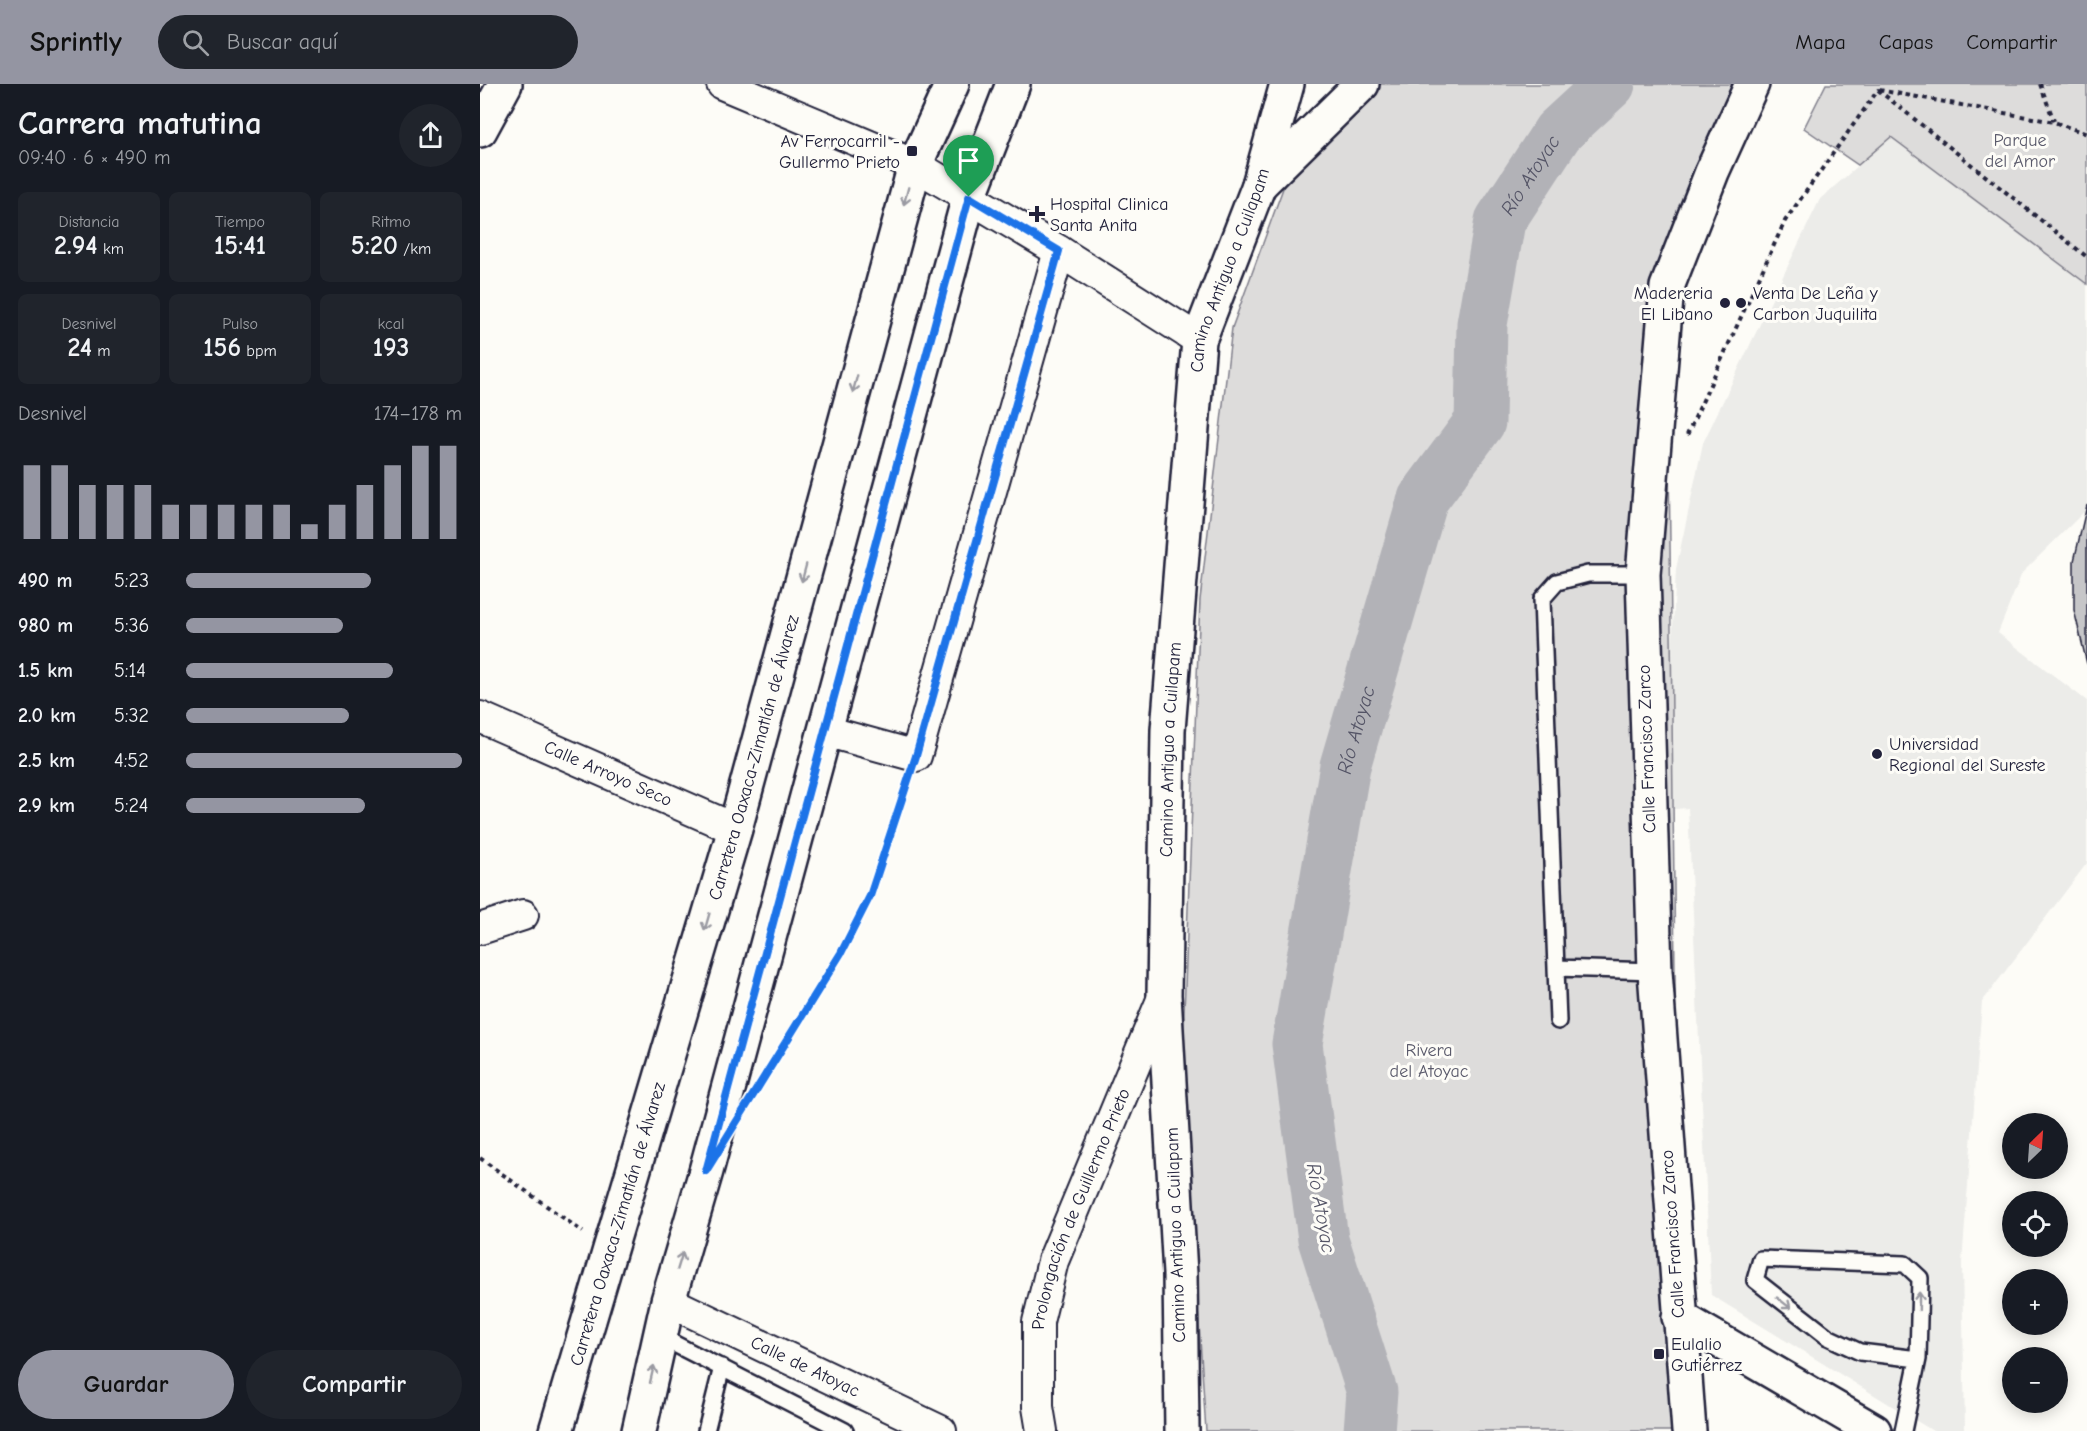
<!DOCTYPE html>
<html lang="es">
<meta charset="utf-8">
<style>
:root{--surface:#171b24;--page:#20242c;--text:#f1f3f6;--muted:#9ea1a6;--accent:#9495a2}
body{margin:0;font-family:"Comic Neue",sans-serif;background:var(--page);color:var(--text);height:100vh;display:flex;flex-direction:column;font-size:22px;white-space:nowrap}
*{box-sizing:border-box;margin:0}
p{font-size:20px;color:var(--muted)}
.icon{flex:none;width:33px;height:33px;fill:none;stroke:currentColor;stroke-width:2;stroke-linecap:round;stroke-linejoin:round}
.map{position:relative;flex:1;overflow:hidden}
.drawer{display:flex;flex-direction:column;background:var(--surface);width:480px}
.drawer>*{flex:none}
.needle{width:39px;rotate:25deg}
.buttons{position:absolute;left:1522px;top:1029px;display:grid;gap:12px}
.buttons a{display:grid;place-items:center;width:66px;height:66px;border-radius:50%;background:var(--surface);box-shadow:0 3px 15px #0003;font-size:30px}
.pin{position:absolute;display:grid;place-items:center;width:51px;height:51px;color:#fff;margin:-62px -26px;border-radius:50% 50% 50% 0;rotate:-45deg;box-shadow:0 0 6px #0007}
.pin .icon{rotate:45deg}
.round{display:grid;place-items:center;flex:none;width:63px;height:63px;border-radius:32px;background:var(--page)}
.headline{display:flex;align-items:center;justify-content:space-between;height:102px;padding:0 18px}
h1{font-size:33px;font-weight:700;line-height:45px}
.metrics{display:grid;grid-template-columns:repeat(3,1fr);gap:9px;height:102px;padding:6px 18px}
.metrics div{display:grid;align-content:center;border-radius:9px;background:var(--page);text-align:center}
.metrics b{font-size:26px;font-weight:700}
.metrics small{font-size:16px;font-weight:400}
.metrics p{font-size:16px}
.chart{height:168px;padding:12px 18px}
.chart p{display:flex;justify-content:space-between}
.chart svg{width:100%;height:108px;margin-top:6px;stroke:var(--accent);stroke-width:6}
.primary-button{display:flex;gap:12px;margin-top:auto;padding:12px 18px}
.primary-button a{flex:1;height:69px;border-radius:36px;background:var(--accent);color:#111;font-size:24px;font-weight:700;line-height:69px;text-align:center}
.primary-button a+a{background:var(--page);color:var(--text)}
ul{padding:0 18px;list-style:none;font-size:20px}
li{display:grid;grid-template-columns:96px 72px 1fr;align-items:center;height:45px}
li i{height:15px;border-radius:8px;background:var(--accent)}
header{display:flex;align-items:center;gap:36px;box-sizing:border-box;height:84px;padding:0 30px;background:var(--accent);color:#111}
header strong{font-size:28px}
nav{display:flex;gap:33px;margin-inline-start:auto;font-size:21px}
.search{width:420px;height:54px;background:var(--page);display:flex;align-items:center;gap:15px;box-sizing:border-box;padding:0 21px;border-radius:33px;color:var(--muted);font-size:22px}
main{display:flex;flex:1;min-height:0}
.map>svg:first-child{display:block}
.built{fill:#ecece9}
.green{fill:#dddcdb;stroke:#807f8b;stroke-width:1.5}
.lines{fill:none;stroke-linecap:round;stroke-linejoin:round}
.river{stroke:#b2b2b7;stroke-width:51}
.building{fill:#c6c6c8;stroke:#22223b;stroke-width:1.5;filter:url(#shadow)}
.service-casing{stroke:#22223b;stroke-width:20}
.minor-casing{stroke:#22223b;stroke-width:34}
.tertiary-casing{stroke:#22223b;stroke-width:38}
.primary-casing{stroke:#22223b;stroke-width:38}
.path{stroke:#22223b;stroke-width:4;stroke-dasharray:4.5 4.5;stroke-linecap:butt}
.service{stroke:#fdfcf7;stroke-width:15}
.minor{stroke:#fdfcf7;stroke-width:30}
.tertiary{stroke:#fdfcf7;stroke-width:33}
.primary{stroke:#fdfcf7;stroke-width:33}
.oneway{stroke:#9a9aa2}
.route-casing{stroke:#fff;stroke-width:12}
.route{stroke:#1a73e8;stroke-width:8}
.poi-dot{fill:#22223b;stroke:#fdfcf7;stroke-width:2}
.labels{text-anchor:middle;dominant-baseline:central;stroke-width:6;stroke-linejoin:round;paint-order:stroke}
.park-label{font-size:18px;fill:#5a5a6b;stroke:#fdfcf7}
.poi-label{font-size:18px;fill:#22223b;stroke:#fdfcf7;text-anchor:start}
.street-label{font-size:18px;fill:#22223b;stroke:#fdfcf7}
.water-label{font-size:20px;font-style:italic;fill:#545466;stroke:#fdfcf7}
</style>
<header>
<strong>Sprintly</strong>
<div class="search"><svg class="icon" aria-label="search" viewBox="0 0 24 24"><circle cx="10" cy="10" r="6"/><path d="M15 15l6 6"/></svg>Buscar aquí</div>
<nav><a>Mapa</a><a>Capas</a><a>Compartir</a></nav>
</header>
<main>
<section class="drawer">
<div class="headline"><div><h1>Carrera matutina</h1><p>09:40 · 6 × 490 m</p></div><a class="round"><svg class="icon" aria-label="share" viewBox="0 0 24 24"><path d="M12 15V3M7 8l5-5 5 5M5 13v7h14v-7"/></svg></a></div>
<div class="metrics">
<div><p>Distancia</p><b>2.94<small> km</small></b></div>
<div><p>Tiempo</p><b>15:41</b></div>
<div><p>Ritmo</p><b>5:20<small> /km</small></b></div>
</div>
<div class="metrics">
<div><p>Desnivel</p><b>24<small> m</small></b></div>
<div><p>Pulso</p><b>156<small> bpm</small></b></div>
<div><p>kcal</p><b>193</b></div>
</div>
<div class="chart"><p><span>Desnivel</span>174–178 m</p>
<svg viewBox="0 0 160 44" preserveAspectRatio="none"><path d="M5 44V14M15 44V14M25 44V22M35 44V22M45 44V22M55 44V30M65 44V30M75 44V30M85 44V30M95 44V30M105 44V38M115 44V30M125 44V22M135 44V14M145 44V6M155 44V6"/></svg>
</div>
<ul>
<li><b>490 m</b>5:23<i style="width:67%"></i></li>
<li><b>980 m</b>5:36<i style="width:57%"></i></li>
<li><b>1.5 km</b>5:14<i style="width:75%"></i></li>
<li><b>2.0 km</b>5:32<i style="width:59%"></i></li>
<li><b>2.5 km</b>4:52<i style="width:100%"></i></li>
<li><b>2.9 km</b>5:24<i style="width:65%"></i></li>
</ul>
<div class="primary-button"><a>Guardar</a><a>Compartir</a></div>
</section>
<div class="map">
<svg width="1607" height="1347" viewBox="0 0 1607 1347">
<defs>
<filter id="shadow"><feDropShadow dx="5.5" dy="-5.5" stdDeviation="1.5" flood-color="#0004"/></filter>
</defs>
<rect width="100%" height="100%" fill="#fdfcf7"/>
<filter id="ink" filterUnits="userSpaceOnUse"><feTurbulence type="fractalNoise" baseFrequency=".0167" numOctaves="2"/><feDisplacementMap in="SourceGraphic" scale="12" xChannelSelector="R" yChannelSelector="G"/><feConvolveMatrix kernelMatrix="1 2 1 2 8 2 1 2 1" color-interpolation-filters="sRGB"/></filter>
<g filter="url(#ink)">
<path class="built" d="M1411,53L1607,200V425L1542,489L1518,549L1607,617V779L1502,918L1482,1179L1485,1347H1453L1231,1211L1208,724L1183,726L1196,485L1223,359L1340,115Z"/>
<path class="green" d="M895,0H1274L1187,203L1199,1233L1209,1347H726L702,980L720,516L752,244L809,88Z
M1346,0H1607V200L1411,53L1378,81L1324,44Z"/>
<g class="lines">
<path class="river" id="s1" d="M889,1347L892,1308L843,1155L817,960L865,682L943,415L1000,338L1002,240L1020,137L1078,48L1130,0"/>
</g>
<path class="building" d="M1607,421V580L1594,526V477Z"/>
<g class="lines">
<g class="service-casing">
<path id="service" d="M1076,884L1175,887
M1078,937L1062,515L1077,498L1108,490H1163
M181,1253L365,1347
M226,1347L242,1283
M1423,1347L1438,1275L1440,1194L1425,1180L1281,1175L1275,1196L1348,1253L1380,1268L1438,1275"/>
</g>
<g class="minor-casing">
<g id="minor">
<path d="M242,0L435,81L579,167L719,256"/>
<path id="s2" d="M0,633L255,745"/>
<path d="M345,647L436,672L579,167"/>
<path d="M0,845L43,831"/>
<path id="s3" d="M188,1217L461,1347"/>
<path id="s4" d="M562,1347L558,1323V1238L573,1177L684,911"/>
</g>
</g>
<g class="tertiary-casing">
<g id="tertiary">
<path d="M0,46L25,0"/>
<path d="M779,101L882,0"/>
<path d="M1199,1233L1394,1347"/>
<path id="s5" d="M702,1347L700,1190L684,911L688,646L703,457L719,256L779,101L807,0"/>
<path d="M1209,1347L1175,887L1163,490L1187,203L1232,88L1272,0"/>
</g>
</g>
<g class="primary-casing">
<g id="primary">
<path id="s6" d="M76,1347L255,745L435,81L472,0"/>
<path d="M159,1347L188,1217L226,1087L489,113L533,0"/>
</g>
</g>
<path class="path" d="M1560,0L1574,37
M1399,6L1574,38L1607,50
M1207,351L1305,137L1398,6L1607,173
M286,990L361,869L390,812L427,699
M0,1074L103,1148"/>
<use href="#service" class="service"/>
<use href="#minor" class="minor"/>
<use href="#tertiary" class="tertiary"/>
<use href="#primary" class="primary"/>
</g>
<defs><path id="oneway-shaft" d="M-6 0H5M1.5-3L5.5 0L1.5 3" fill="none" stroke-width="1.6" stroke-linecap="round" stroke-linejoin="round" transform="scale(1.5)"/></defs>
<g class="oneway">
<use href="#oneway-shaft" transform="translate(426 112) rotate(105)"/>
<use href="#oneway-shaft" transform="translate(375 300) rotate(105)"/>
<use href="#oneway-shaft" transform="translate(324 489) rotate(105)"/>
<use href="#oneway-shaft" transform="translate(227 838) rotate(106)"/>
<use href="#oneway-shaft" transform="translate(200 1177) rotate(-73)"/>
<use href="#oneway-shaft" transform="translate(1439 1217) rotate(-89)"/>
<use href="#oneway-shaft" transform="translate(1304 1219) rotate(38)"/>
<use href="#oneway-shaft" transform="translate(172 1290) rotate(-77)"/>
</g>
</g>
<g class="lines" filter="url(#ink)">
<g class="route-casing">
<path id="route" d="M489,113L579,167L436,672L390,812L361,869L226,1087Z"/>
</g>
<use href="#route" class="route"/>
</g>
<g class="poi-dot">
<rect x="426" y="61" width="12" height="12" rx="3"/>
<path d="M554 121h6v6h6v6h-6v6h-6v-6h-6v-6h6z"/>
<circle cx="1245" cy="219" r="6"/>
<circle cx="1261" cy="219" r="6"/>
<circle cx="1397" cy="670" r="6"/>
<rect x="1173" y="1264" width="12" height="12" rx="3"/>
</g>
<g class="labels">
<g class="park-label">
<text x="1540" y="56">Parque<tspan x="1540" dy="21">del Amor</tspan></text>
<text x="949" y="966">Rivera<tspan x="949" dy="21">del Atoyac</tspan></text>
</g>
<g class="poi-label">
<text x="420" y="57" text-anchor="end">Av Ferrocarril -<tspan x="420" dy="21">Gullermo Prieto</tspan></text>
<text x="570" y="120">Hospital Clinica<tspan x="570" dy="21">Santa Anita</tspan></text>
<text x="1233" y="209" text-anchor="end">Madereria<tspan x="1233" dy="21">El Libano</tspan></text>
<text x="1273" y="209">Venta De Leña y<tspan x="1273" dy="21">Carbon Juquilita</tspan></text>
<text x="1409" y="660">Universidad<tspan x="1409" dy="21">Regional del Sureste</tspan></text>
<text x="1191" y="1260">Eulalio<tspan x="1191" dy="21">Gutiérrez</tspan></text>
</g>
<g class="street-label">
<text stroke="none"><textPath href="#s5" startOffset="1168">Camino Antiguo a Cuilapam</textPath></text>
<text transform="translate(1167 665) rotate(-92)">Calle Francisco Zarco</text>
<text stroke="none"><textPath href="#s5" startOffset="682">Camino Antiguo a Cuilapam</textPath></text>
<text stroke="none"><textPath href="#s6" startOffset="702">Carretera Oaxaca-Zimatlán de Álvarez</textPath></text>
<text stroke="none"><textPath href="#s2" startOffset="140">Calle Arroyo Seco</textPath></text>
<text stroke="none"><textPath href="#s4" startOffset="230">Prolongación de Guillermo Prieto</textPath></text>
<text stroke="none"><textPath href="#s6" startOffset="216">Carretera Oaxaca-Zimatlán de Álvarez</textPath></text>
<text transform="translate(1193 1150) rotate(-94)">Calle Francisco Zarco</text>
<text transform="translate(696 1151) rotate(-92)">Camino Antiguo a Cuilapam</text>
<text stroke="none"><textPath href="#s3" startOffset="152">Calle de Atoyac</textPath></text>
</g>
<g class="water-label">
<text stroke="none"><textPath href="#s1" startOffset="1310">Río Atoyac</textPath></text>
<text stroke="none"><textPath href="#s1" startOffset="716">Río Atoyac</textPath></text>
<text transform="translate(841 1124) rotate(80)">Río Atoyac</text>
</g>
</g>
</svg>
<div class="buttons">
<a><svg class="needle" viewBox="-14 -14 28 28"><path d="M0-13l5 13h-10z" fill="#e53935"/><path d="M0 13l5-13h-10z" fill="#9ea1a6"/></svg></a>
<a><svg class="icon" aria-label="locate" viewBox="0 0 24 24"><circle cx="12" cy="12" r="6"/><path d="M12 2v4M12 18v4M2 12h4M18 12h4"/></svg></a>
<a>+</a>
<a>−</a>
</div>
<div class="pin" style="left:489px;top:113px;background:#1e9e55"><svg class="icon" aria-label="arrive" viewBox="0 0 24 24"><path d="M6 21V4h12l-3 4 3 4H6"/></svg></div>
</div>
</main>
